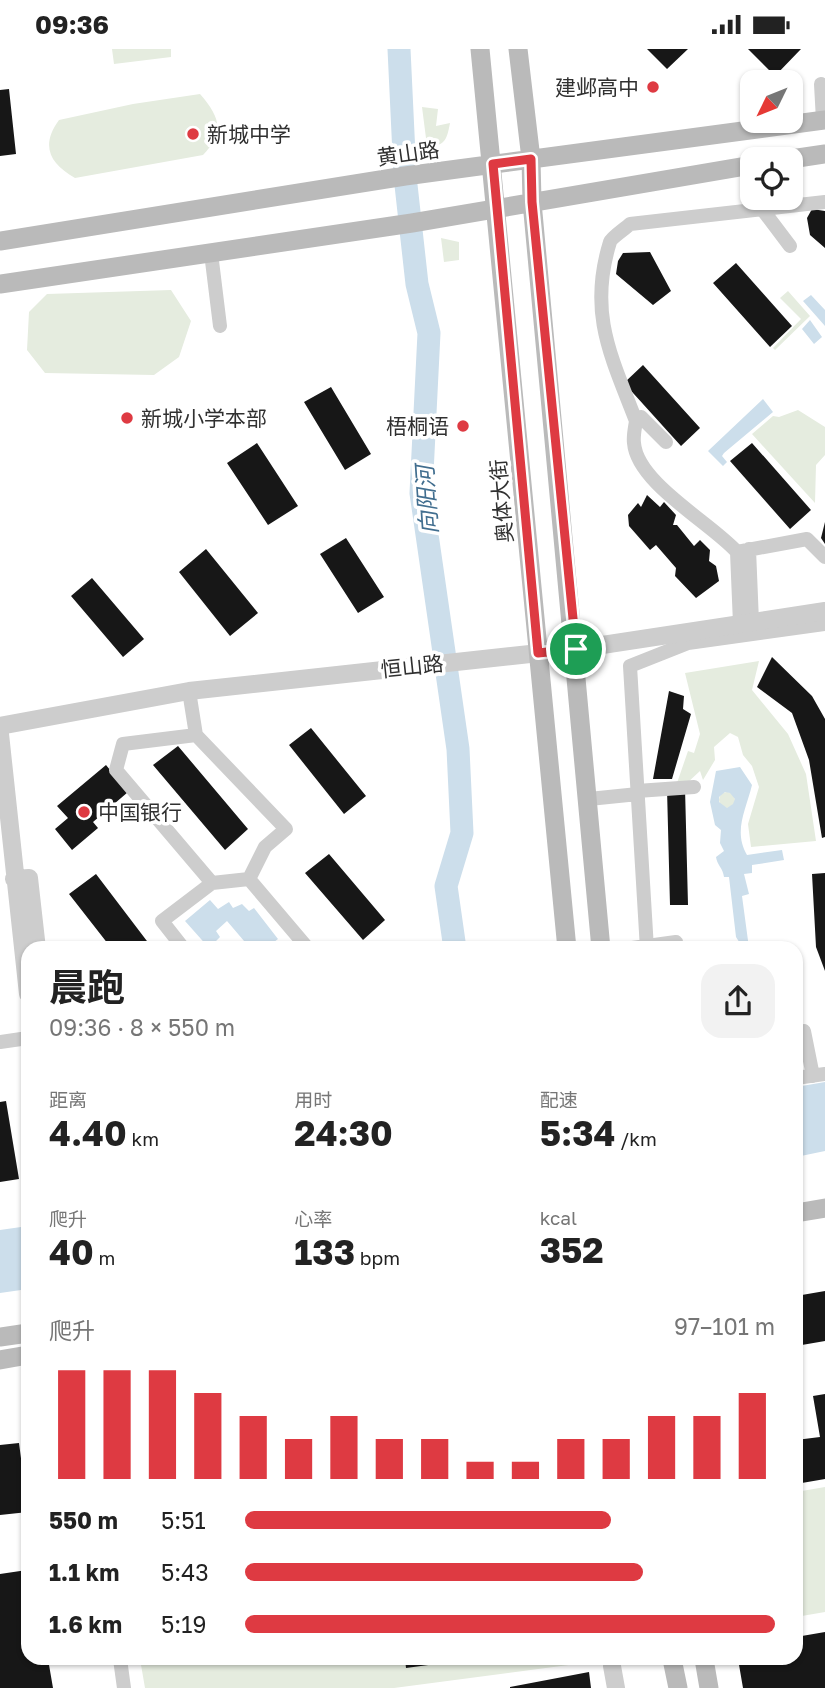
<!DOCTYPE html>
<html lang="zh">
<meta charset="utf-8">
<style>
:root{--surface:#fff;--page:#f2f2f2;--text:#222;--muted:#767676;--accent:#de3a42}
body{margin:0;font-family:"Golos Text","Noto Sans SC",sans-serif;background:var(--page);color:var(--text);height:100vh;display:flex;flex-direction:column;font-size:26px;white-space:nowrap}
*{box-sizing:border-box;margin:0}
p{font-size:23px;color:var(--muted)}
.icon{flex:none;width:38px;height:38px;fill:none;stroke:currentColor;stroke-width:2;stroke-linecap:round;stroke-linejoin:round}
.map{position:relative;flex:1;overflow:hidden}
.drawer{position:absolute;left:21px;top:892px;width:782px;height:724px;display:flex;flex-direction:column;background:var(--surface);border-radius:21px;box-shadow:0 2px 5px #0004}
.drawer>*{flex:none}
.needle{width:46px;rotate:227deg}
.controls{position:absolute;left:740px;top:21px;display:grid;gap:14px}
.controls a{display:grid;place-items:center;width:63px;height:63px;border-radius:14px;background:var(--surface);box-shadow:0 2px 5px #0004;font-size:35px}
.pin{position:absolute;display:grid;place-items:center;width:60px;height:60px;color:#fff;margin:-30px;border:4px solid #fff;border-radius:50%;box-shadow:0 2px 7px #0007}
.round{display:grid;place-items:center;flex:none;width:74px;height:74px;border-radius:21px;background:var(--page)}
.head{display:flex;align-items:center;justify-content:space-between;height:119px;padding:0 28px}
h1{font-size:38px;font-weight:700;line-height:52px}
.metrics{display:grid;grid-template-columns:repeat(3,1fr);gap:10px;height:119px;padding:7px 28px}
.metrics div{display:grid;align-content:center}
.metrics b{font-size:35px;font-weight:700}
.metrics small{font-size:19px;font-weight:400}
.metrics p{font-size:19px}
.chart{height:196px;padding:14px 28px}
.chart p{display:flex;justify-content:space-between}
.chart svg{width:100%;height:126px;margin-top:7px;stroke:var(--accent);stroke-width:6}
ul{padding:0 28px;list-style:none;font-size:23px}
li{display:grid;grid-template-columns:112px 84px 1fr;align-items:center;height:52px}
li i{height:18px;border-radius:9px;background:var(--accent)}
.status{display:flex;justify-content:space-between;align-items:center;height:49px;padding:0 35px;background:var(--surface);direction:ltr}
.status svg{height:19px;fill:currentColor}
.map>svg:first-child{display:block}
.green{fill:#e5ecdf}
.water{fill:#ccdeeb;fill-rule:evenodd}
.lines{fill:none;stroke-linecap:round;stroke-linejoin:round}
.river{stroke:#ccdeeb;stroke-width:23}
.building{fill:#171717}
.minor{stroke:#cdcdcd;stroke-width:14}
.tertiary{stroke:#cdcdcd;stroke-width:18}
.secondary{stroke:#bababa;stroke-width:19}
.route-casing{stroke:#fff;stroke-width:14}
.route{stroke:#de3a42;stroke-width:9}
.poi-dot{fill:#de3a42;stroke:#fff;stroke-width:2.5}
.labels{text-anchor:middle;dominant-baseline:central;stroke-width:7;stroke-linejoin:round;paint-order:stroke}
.poi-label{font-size:21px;fill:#303030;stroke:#fff;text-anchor:start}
.street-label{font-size:21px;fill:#303030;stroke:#fff}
.water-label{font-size:23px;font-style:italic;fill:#416e8f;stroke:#fff}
</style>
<div class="status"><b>09:36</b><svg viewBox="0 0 49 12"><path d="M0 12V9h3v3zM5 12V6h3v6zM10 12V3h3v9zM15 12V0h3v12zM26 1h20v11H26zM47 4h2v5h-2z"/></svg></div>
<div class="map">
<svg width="825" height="1639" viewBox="0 0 825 1639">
<rect width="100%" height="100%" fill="#fff"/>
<path class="green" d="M112,0H171V8L114,15Z
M200,45C220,68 225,83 203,106L75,129C50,115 40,97 59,71L133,55Z
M422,58L438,60L436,77L450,74C447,90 445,98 427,97Z
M441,189L459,193V211L444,213Z
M171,241L191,272L179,308L154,326L45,324L27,301L29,263L47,245Z
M788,242L810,267L775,301L773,299L801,270L780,249Z
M798,361L825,378V406L816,416L815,454L752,385L773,367L779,368Z
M759,612L752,641L788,685L806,725L816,792L751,798L748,775L759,738L752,717L743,706L738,688L730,684L714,698L715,711L703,731L700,722L686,735L677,734L688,702L694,704L700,685L685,624Z
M719 751a8 8 0 1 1 16 0a8 8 0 1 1-16 0Z
M825,1438V1563L796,1568V1443Z
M140,1610H614L394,1639H145Z"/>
<path class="water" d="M811,246L825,261V277L803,252Z
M810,271L822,288L814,295L802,280Z
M763,350L773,363L724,404L722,407L727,413L723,417L708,402Z
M740,718L752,736C746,761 733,782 747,806L782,801L784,811L752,816V824L744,825L749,845L742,847L749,899H743L736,888L729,828H724C723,819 717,816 716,808L724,802L720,794L721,781L715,776L710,753L716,722ZM725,743L730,744L735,750L733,755L727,759L719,753V748Z
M210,851L218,860L229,853L233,859L242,855L249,862L254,859L278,890L266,899H250L227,872L216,882L220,888L214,894L218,899H209L185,872Z
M825,1033V1102L796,1108V1038Z
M28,1177V1240L0,1244V1181Z"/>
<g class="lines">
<path class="river" d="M399,0L405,127L417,235L429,284L421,444L458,700L462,784L446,837L455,900"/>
</g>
<path class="building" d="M647,0H688L667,20Z
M748,0H801L775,27Z
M9,40L16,105L0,107V41Z
M812,160L825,162V199L810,186L807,169Z
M650,203L671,242L653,256L616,225L618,212L623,204Z
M736,214L792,277L770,298L713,234Z
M643,316L700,379L681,397L624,334Z
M331,338L371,405L345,421L304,353Z
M257,394L298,457L268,476L227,414Z
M752,394L811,461L790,480L730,412Z
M647,446L660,458L664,453L676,466L673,476H677L694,497L700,491L710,501L709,512L716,517L719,532L696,549L675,527L676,519L656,496L650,501L629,477L628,466L638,454L641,458Z
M825,473V495L821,489Z
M346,489L384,548L358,564L320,505Z
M206,500L258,564L230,587L179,523Z
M92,529L144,590L123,608L71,547Z
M772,608L812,647L825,670V788L822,789L809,711L792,664L757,638Z
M669,642L684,647L683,660L691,665L672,730H653Z
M311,679L366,747L344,765L289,696Z
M178,697L248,780L225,801L153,716Z
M106,716L128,743L93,773L98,779L72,801L55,780L68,769L57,757Z
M685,739L688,856H670L667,740Z
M329,805L385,871L363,891L305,824Z
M825,824V922L816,898L812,825Z
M96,825L153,900H112L69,845Z
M6,1052L19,1130L0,1133V1053Z
M825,1242V1292L796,1297V1247Z
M825,1345V1430L796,1435V1391L820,1388L813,1347Z
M19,1394L28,1463L0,1466V1396Z
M27,1521L28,1610H48L53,1639H0V1525Z
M825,1583V1639H743L738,1610H796V1588Z
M405,1610H458V1612L406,1619Z
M589,1623L591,1639H510V1638Z"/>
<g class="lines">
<path class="minor" d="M821,35L823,71
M762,160L790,197
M211,204L220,277
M636,372C611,307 588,264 610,193C612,188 625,180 630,175L825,153
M666,393L641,368L636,372C635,379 633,387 634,394C637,434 711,474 737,503L807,490L825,508
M749,500L752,573
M737,503L740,575
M189,642L196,686L286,780L265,798L249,830L305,896L300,900
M637,742L694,738
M589,750L638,745
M212,834L249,830
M184,900L162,872L212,834L116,721L123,695L196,686
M625,900L676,893
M647,900L630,617L688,594L825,575
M804,982L813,1027
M0,993L28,989
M796,1029L825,1025
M120,1610L124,1639"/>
<path class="tertiary" d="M0,677L189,642L576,600L825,562
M0,685L28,945
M14,830L29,829L37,900
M612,1617L616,1639"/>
<path class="secondary" d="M480,0L567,900
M518,0L531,110L532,153L601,900
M791,110L825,105
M0,192L405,127L825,71
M0,235L412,174L752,116
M796,1164L825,1159
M0,1288L28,1284
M0,1311L28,1306
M672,1610L678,1639
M704,1610L709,1639"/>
</g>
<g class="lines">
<g class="route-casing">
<path id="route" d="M531,110L532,153L576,600L538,604L493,115Z"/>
</g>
<use href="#route" class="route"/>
</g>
<g class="poi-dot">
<circle cx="653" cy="38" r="7"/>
<circle cx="193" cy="85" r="7"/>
<circle cx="127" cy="369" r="7"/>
<circle cx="463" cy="377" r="7"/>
<circle cx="84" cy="763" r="7"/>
</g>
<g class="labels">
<g class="poi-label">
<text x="639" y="38" text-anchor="end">建邺高中</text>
<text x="207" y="85">新城中学</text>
<text x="141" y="369">新城小学本部</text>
<text x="449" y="377" text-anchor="end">梧桐语</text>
<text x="98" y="763">中国银行</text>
</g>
<g class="street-label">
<text transform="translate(408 104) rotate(-8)">黄山路</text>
<text transform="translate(501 452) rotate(-95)">奥体大街</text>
<text transform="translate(412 617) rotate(-6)">恒山路</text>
</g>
<g class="water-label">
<text transform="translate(426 451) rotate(-94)">向阳河</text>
</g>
</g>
</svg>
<div class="controls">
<a><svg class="needle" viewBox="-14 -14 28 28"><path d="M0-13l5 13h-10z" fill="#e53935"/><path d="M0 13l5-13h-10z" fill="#767676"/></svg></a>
<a><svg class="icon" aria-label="locate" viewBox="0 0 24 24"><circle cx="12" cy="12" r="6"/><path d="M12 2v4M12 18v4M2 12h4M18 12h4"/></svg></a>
</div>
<div class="pin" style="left:576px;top:600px;background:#1e9e55"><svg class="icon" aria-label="arrive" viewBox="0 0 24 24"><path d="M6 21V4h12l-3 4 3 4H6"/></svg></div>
<section class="drawer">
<div class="head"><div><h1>晨跑</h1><p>09:36 · 8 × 550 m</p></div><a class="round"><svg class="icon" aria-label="share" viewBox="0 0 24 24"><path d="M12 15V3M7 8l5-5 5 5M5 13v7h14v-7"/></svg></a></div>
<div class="metrics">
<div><p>距离</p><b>4.40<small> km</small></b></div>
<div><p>用时</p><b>24:30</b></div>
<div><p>配速</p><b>5:34<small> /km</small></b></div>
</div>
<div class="metrics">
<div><p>爬升</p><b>40<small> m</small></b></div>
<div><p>心率</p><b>133<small> bpm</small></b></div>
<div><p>kcal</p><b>352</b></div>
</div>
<div class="chart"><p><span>爬升</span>97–101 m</p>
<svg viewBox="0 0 160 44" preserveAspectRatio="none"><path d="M5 44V6M15 44V6M25 44V6M35 44V14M45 44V22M55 44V30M65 44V22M75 44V30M85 44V30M95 44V38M105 44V38M115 44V30M125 44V30M135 44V22M145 44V22M155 44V14"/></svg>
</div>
<ul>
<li><b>550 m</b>5:51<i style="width:69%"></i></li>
<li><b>1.1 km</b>5:43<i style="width:75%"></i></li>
<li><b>1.6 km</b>5:19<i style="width:100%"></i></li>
</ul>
</section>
</div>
